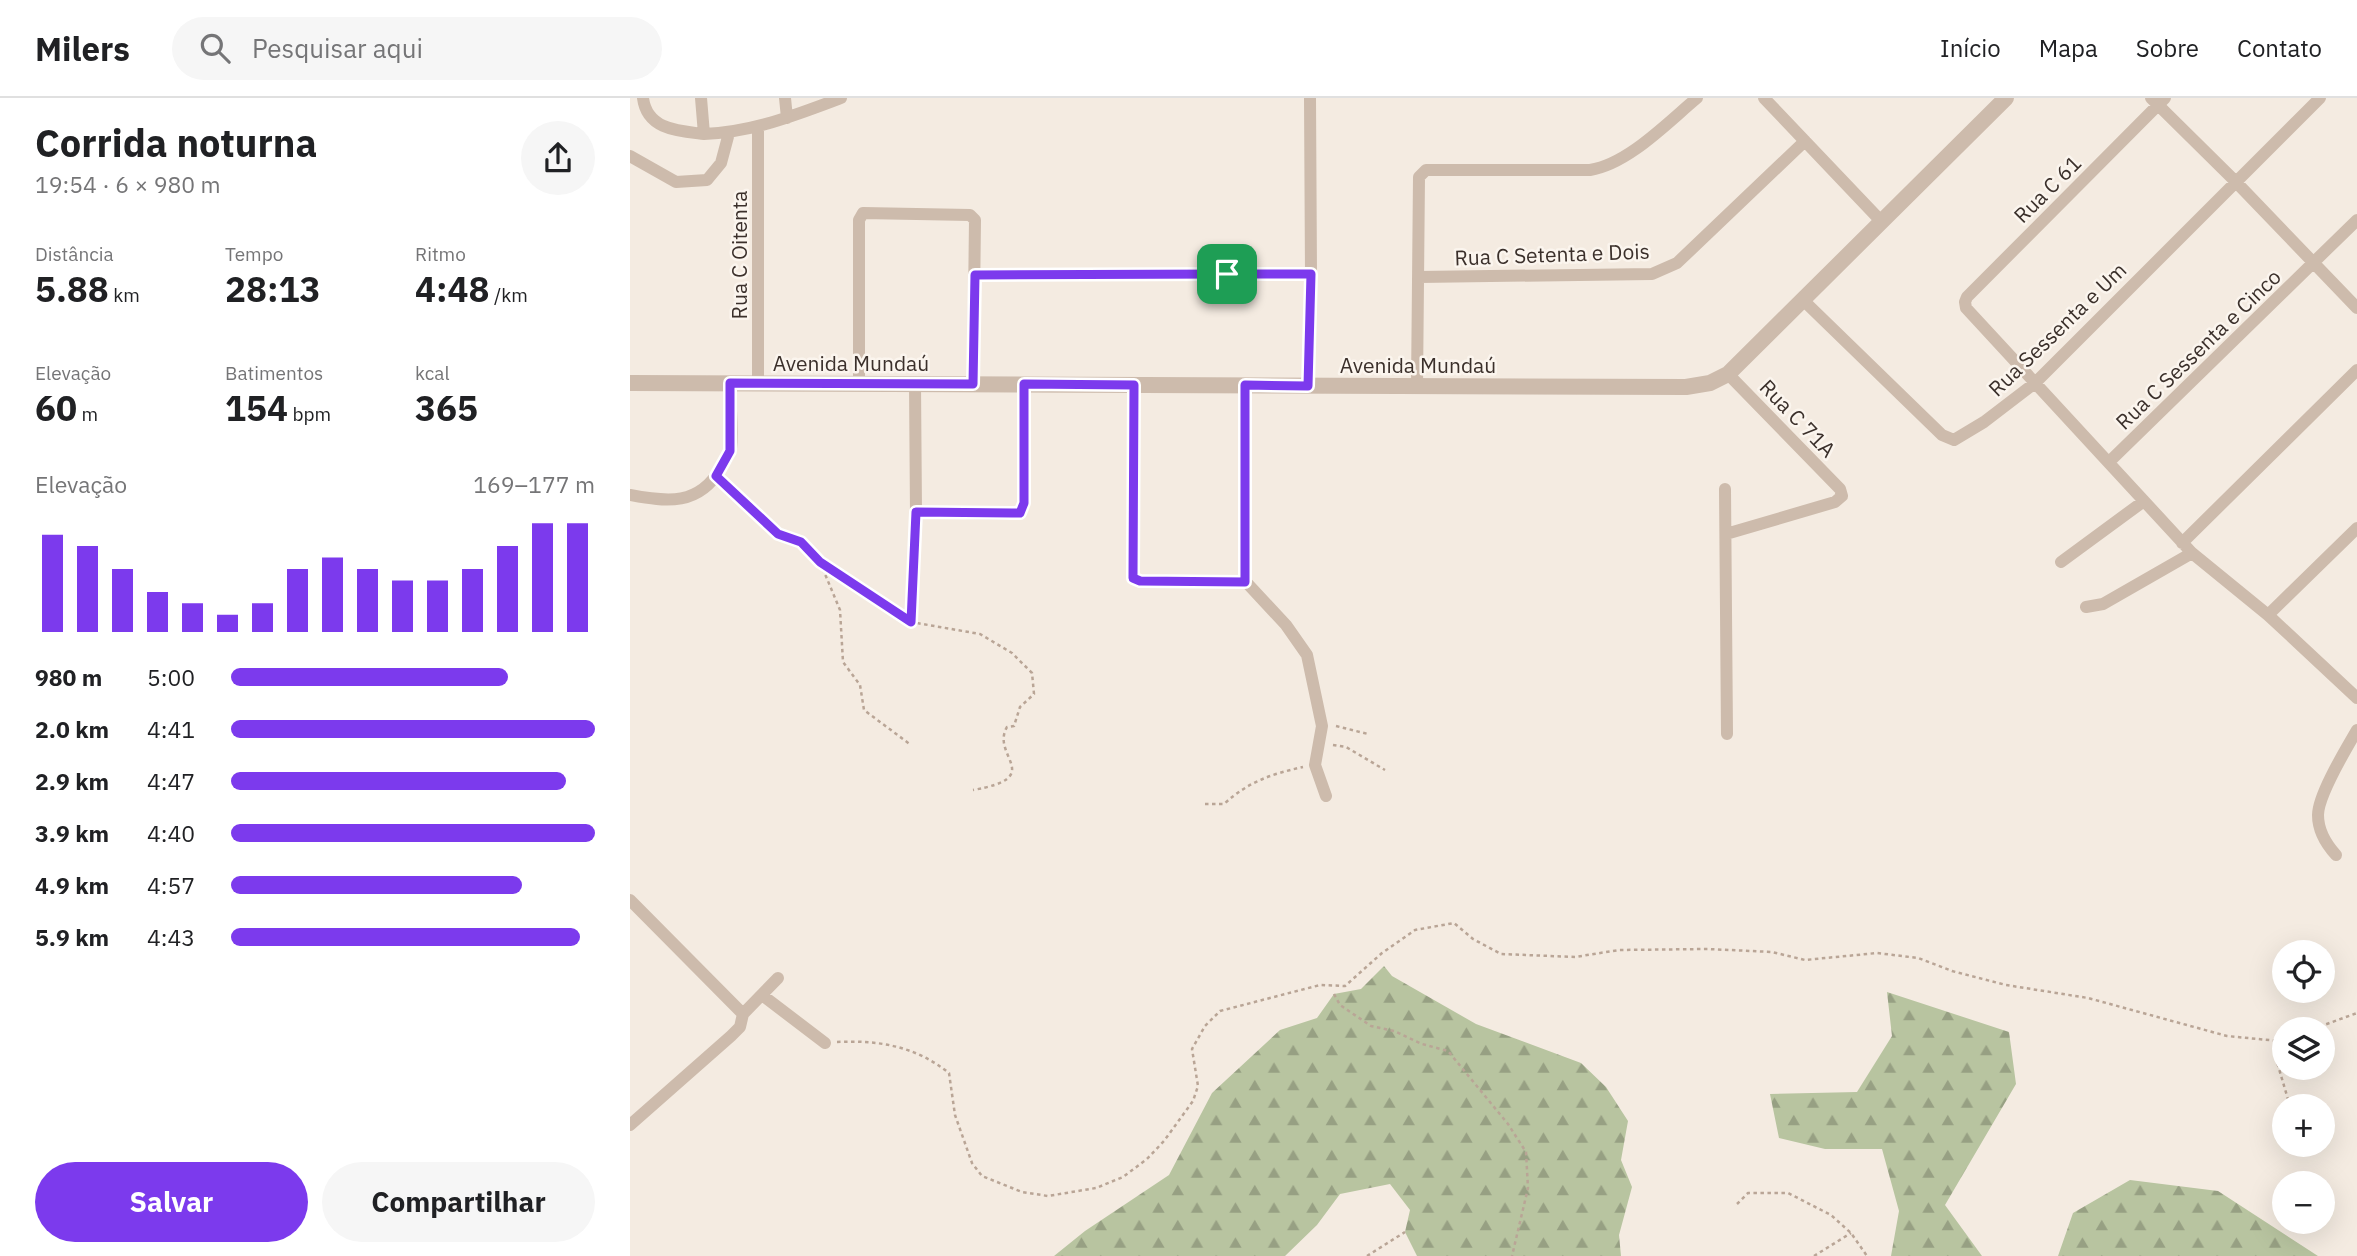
<!DOCTYPE html>
<html lang="pt">
<meta charset="utf-8">
<style>
:root{--surface:#fff;--page:#f6f6f6;--text:#202124;--muted:#757577;--line:#e0e0e0;--accent:#7c3aed}
body{margin:0;font-family:"IBM Plex Sans",sans-serif;background:var(--page);color:var(--text);height:100vh;display:flex;flex-direction:column;font-size:26px;white-space:nowrap}
*{box-sizing:border-box;margin:0}
p{font-size:23px;color:var(--muted)}
.icon{flex:none;width:38px;height:38px;fill:none;stroke:currentColor;stroke-width:2;stroke-linecap:round;stroke-linejoin:round}
.map{position:relative;flex:1;overflow:hidden}
.panel{display:flex;flex-direction:column;background:var(--surface);width:630px}
.panel>*{flex:none}
.fabs{position:absolute;left:1642px;top:842px;display:grid;gap:14px}
.fabs a{display:grid;place-items:center;width:63px;height:63px;border-radius:50%;background:var(--surface);box-shadow:0 7px 28px #0002;font-size:35px}
.pin{position:absolute;display:grid;place-items:center;width:60px;height:60px;color:#fff;margin:-30px;border-radius:14px;box-shadow:0 4px 10px #0006}
.round{display:grid;place-items:center;flex:none;width:74px;height:74px;border-radius:37px;background:var(--page)}
.summary{display:flex;align-items:center;justify-content:space-between;height:119px;padding:0 35px}
h1{font-size:38px;font-weight:800;line-height:52px}
.figures{display:grid;grid-template-columns:repeat(3,1fr);gap:10px;height:119px;padding:7px 35px}
.figures div{display:grid;align-content:center}
.figures b{font-size:35px;font-weight:800}
.figures small{font-size:19px;font-weight:400}
.figures p{font-size:19px}
.chart{height:196px;padding:14px 35px}
.chart p{display:flex;justify-content:space-between}
.chart svg{width:100%;height:126px;margin-top:7px;stroke:var(--accent);stroke-width:6}
.button{display:flex;gap:14px;margin-top:auto;padding:14px 35px}
.button a{flex:1;height:80px;border-radius:42px;background:var(--accent);color:#fff;font-size:28px;font-weight:800;line-height:80px;text-align:center}
.button a+a{background:var(--page);color:var(--text)}
ul{padding:0 35px;list-style:none;font-size:23px}
li{display:grid;grid-template-columns:112px 84px 1fr;align-items:center;height:52px}
li i{height:18px;border-radius:9px;background:var(--accent)}
header{display:flex;align-items:center;gap:42px;box-sizing:border-box;height:98px;padding:0 35px;background:var(--surface);border-bottom:2px solid var(--line)}
header strong{font-size:33px}
nav{display:flex;gap:38px;margin-inline-start:auto;font-size:24px}
.search{width:490px;height:63px;background:var(--page);display:flex;align-items:center;gap:18px;box-sizing:border-box;padding:0 24px;border-radius:38px;color:var(--muted);font-size:26px}
main{display:flex;flex:1;min-height:0}
.map>svg:first-child{display:block}
.forest{fill:url(#forest-firs)}
.lines{fill:none;stroke-linecap:round;stroke-linejoin:round}
.path{stroke:#b9a596;stroke-width:2.5;stroke-dasharray:3.5 3.5;stroke-linecap:butt}
.minor{stroke:#cdbbac;stroke-width:12}
.tertiary{stroke:#cdbbac;stroke-width:16}
.route-casing{stroke:#fff;stroke-width:14}
.route{stroke:#7c3aed;stroke-width:9}
.labels{text-anchor:middle;dominant-baseline:central;stroke-width:5;stroke-linejoin:round;paint-order:stroke}
.street-label{font-size:21px;fill:#3b302b;stroke:#fbf5ee}
</style>
<header>
<strong>Milers</strong>
<div class="search"><svg class="icon" aria-label="search" viewBox="0 0 24 24"><circle cx="10" cy="10" r="6"/><path d="M15 15l6 6"/></svg>Pesquisar aqui</div>
<nav><a>Início</a><a>Mapa</a><a>Sobre</a><a>Contato</a></nav>
</header>
<main>
<section class="panel">
<div class="summary"><div><h1>Corrida noturna</h1><p>19:54 · 6 × 980 m</p></div><a class="round"><svg class="icon" aria-label="share" viewBox="0 0 24 24"><path d="M12 15V3M7 8l5-5 5 5M5 13v7h14v-7"/></svg></a></div>
<div class="figures">
<div><p>Distância</p><b>5.88<small> km</small></b></div>
<div><p>Tempo</p><b>28:13</b></div>
<div><p>Ritmo</p><b>4:48<small> /km</small></b></div>
</div>
<div class="figures">
<div><p>Elevação</p><b>60<small> m</small></b></div>
<div><p>Batimentos</p><b>154<small> bpm</small></b></div>
<div><p>kcal</p><b>365</b></div>
</div>
<div class="chart"><p><span>Elevação</span>169–177 m</p>
<svg viewBox="0 0 160 44" preserveAspectRatio="none"><path d="M5 44V10M15 44V14M25 44V22M35 44V30M45 44V34M55 44V38M65 44V34M75 44V22M85 44V18M95 44V22M105 44V26M115 44V26M125 44V22M135 44V14M145 44V6M155 44V6"/></svg>
</div>
<ul>
<li><b>980 m</b>5:00<i style="width:76%"></i></li>
<li><b>2.0 km</b>4:41<i style="width:100%"></i></li>
<li><b>2.9 km</b>4:47<i style="width:92%"></i></li>
<li><b>3.9 km</b>4:40<i style="width:100%"></i></li>
<li><b>4.9 km</b>4:57<i style="width:80%"></i></li>
<li><b>5.9 km</b>4:43<i style="width:96%"></i></li>
</ul>
<div class="button"><a>Salvar</a><a>Compartilhar</a></div>
</section>
<div class="map">
<svg width="1727" height="1158" viewBox="0 0 1727 1158">
<defs>
<pattern id="forest-firs" width="22" height="20" patternUnits="userSpaceOnUse" patternTransform="scale(1.75)"><rect width="22" height="20" fill="#b8c4a0"/><path d="M5 1l3.5 6h-7zM16 11l3.5 6h-7z" fill="#97a083"/></pattern>
</defs>
<rect width="100%" height="100%" fill="#f4ebe1"/>
<path class="forest" d="M754,868L762,878L846,926L951,965L976,989L998,1023L991,1062L1002,1089L989,1137L991,1158H787L775,1134L780,1112L760,1086L710,1096L687,1127L655,1158H424L455,1133L539,1077L582,995L650,932L687,920L704,896L731,891Z
M1257,894L1379,934L1386,986L1315,1107L1352,1158H1261L1269,1113L1252,1051H1195L1149,1040L1140,996L1227,994L1262,938Z
M1500,1082L1588,1093L1688,1158H1428L1443,1115Z"/>
<g class="lines">
<path class="path" d="M96,388L148,436L171,444L190,464L281,524L350,536L382,555L402,575L404,596L390,609L384,628L377,629C360,658 417,679 343,692
M190,464L210,512L213,564L230,587L234,612L281,647
M281,522L285,427
M706,628L738,636
M703,647L716,649L755,672
M575,706H594C618,684 641,676 673,669
M704,896L710,907L741,928L764,933L792,946L818,953L878,1026L896,1054L898,1090L882,1158
M1683,931L1727,915
M1654,941L1649,943L1647,964L1660,1008
M207,944C249,942 285,948 319,975L325,1017L342,1065L352,1078L392,1094L418,1098L466,1090L493,1079L517,1061L534,1043L563,1003L568,988L562,951L575,928L590,913L690,887L715,888L752,855L785,832L824,825L843,841L871,856L945,859L989,852L1078,851L1142,854L1175,862L1247,855L1288,860L1322,873L1376,887L1458,900L1597,938L1649,943
M1670,1046L1672,1050
M1107,1106L1118,1095H1158L1201,1117L1221,1135L1237,1158
M737,1158L775,1134
M1184,1158L1221,1135"/>
<path class="minor" d="M13,0C17,32 49,33 74,36
M71,0L74,36C123,34 166,17 211,0
M155,0L157,20
M1134,0L1250,122
M1521,0L1605,83L1727,210
M1535,0L1337,199L1335,204L1336,210L1562,455L1638,517L1727,600
M0,58L46,84L77,82L91,65L99,35
M345,177L681,176
M789,179L1022,176L1047,165L1175,43
M1173,202L1312,337L1324,342L1354,324L1405,285L1690,0
M128,285V29
M229,286V122L233,115L340,117L345,122L343,286
M285,286L286,414L382,416L390,415L394,406V286
M504,287L503,480L510,483L616,484L615,287
M678,287L681,176L680,0
M787,288L789,79L796,72H960C998,66 1037,25 1067,0
M1479,364L1727,122
M1095,391L1097,636
M0,397C37,404 69,408 91,370C94,364 100,357 101,351C103,330 100,306 100,285
M1096,436L1205,404L1212,398L1210,391L1098,276
M1552,445L1727,272
M1431,464L1514,403
M616,484L656,527L677,557L692,628L685,667L696,698
M1456,509L1473,506L1562,455
M1638,517L1727,430
M1706,757C1696,746 1688,733 1688,717C1688,697 1716,651 1727,632
M0,802L113,916
M132,897L195,945
M0,1027L101,938L110,929L113,916L148,880"/>
<path class="tertiary" d="M0,285L1056,289L1080,285L1098,276L1376,0"/>
</g>
<g class="lines">
<g class="route-casing">
<path id="route" d="M597,176H681L678,288L615,287V484L510,483L503,480L504,287L394,286V405L390,415H382L286,414L281,524L190,464L171,444L148,436L86,378L100,353V285L343,286L345,177Z"/>
</g>
<use href="#route" class="route"/>
</g>
<g class="labels">
<g class="street-label">
<text transform="translate(1417 91) rotate(-45)">Rua C 61</text>
<text transform="translate(922 156) rotate(-2)">Rua C Setenta e Dois</text>
<text transform="translate(109 157) rotate(-90)">Rua C Oitenta</text>
<text transform="translate(1427 231) rotate(-44)">Rua Sessenta e Um</text>
<text transform="translate(1568 251) rotate(-44)">Rua C Sessenta e Cinco</text>
<text x="221" y="265">Avenida Mundaú</text>
<text x="788" y="267">Avenida Mundaú</text>
<text transform="translate(1168 320) rotate(46)">Rua C 71A</text>
</g>
</g>
</svg>
<div class="fabs">
<a><svg class="icon" aria-label="locate" viewBox="0 0 24 24"><circle cx="12" cy="12" r="6"/><path d="M12 2v4M12 18v4M2 12h4M18 12h4"/></svg></a>
<a><svg class="icon" aria-label="layers" viewBox="0 0 24 24"><path d="M12 4l9 5-9 5-9-5zM3 14l9 5 9-5"/></svg></a>
<a>+</a>
<a>−</a>
</div>
<div class="pin" style="left:597px;top:176px;background:#1e9e55"><svg class="icon" aria-label="arrive" viewBox="0 0 24 24"><path d="M6 21V4h12l-3 4 3 4H6"/></svg></div>
</div>
</main>
